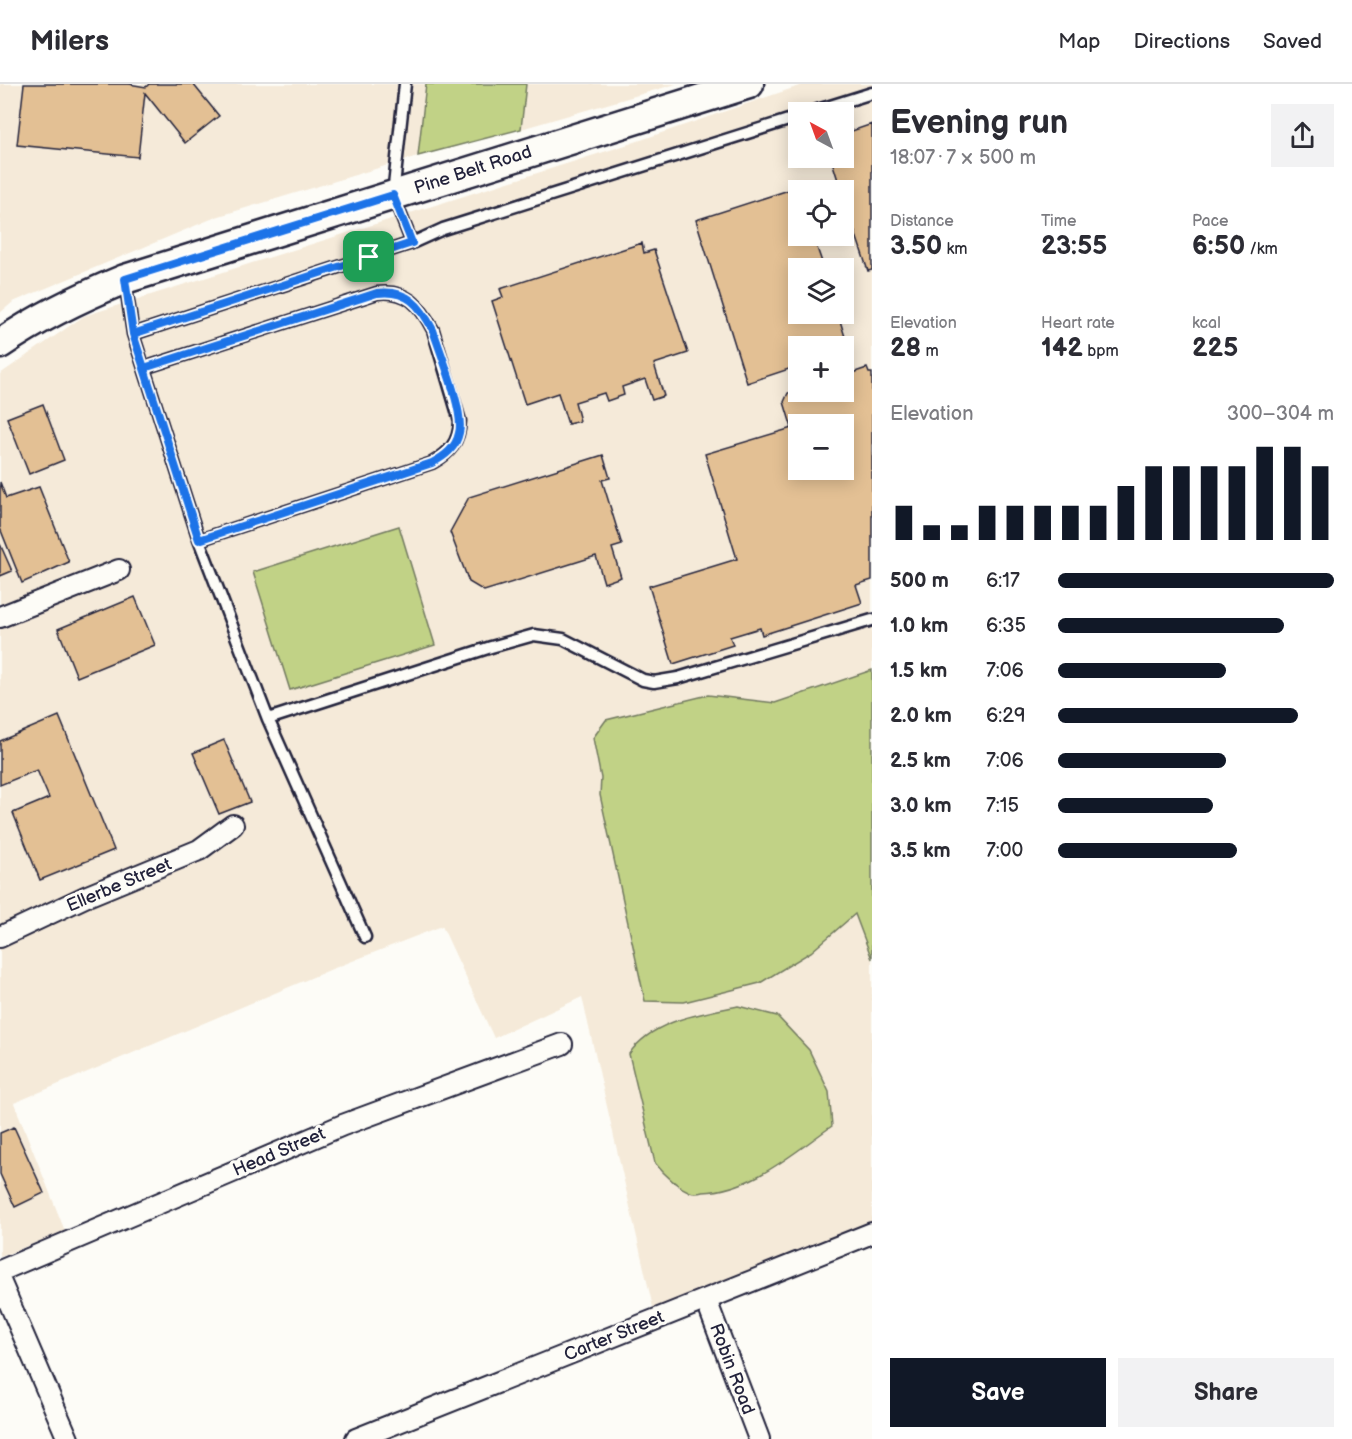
<!DOCTYPE html>
<meta charset="utf-8">
<style>
:root{--surface:#fff;--page:#f2f2f3;--text:#2b2b33;--muted:#7c7c81;--line:#e1e1e2;--accent:#111827}
body{margin:0;font-family:"Balsamiq Sans",sans-serif;background:var(--page);color:var(--text);height:100vh;display:flex;flex-direction:column;font-size:22px;white-space:nowrap}
*{box-sizing:border-box;margin:0}
p{font-size:20px;color:var(--muted)}
.icon{flex:none;width:33px;height:33px;fill:none;stroke:currentColor;stroke-width:2;stroke-linecap:round;stroke-linejoin:round}
.map{position:relative;flex:1;overflow:hidden}
.sheet{display:flex;flex-direction:column;background:var(--surface);width:480px}
.sheet>*{flex:none}
.needle{width:39px;rotate:319deg}
.fabs{position:absolute;left:788px;top:18px;display:grid;gap:12px}
.fabs a{display:grid;place-items:center;width:66px;height:66px;border-radius:0px;background:var(--surface);box-shadow:0 3px 15px #0003;font-size:30px}
.pin{position:absolute;display:grid;place-items:center;width:51px;height:51px;color:#fff;margin:-26px;border-radius:12px;box-shadow:0 3px 9px #0006}
.round{display:grid;place-items:center;flex:none;width:63px;height:63px;border-radius:0px;background:var(--page)}
.overview{display:flex;align-items:center;justify-content:space-between;height:102px;padding:0 18px}
h1{font-size:33px;font-weight:600;line-height:45px}
.metrics{display:grid;grid-template-columns:repeat(3,1fr);gap:9px;height:102px;padding:6px 18px}
.metrics div{display:grid;align-content:center}
.metrics b{font-size:26px;font-weight:600}
.metrics small{font-size:16px;font-weight:400}
.metrics p{font-size:16px}
.chart{height:168px;padding:12px 18px}
.chart p{display:flex;justify-content:space-between}
.chart svg{width:100%;height:108px;margin-top:6px;stroke:var(--accent);stroke-width:6}
.cta{display:flex;gap:12px;margin-top:auto;padding:12px 18px}
.cta a{flex:1;height:69px;border-radius:0px;background:var(--accent);color:#fff;font-size:24px;font-weight:600;line-height:69px;text-align:center}
.cta a+a{background:var(--page);color:var(--text)}
ul{padding:0 18px;list-style:none;font-size:20px}
li{display:grid;grid-template-columns:96px 72px 1fr;align-items:center;height:45px}
li i{height:15px;border-radius:8px;background:var(--accent)}
header{display:flex;align-items:center;gap:36px;box-sizing:border-box;height:84px;padding:0 30px;background:var(--surface);border-bottom:2px solid var(--line)}
header strong{font-size:28px}
nav{display:flex;gap:33px;margin-inline-start:auto;font-size:21px}
main{display:flex;flex:1;min-height:0}
.map>svg:first-child{display:block}
.built{fill:#f5ead9;fill-rule:evenodd}
.green{fill:#c1d286;stroke:#727a60;stroke-width:1.5}
.building{fill:#e3c094;stroke:#22223b;stroke-width:1.5;fill-rule:evenodd}
.lines{fill:none;stroke-linecap:round;stroke-linejoin:round}
.lane-casing{stroke:#22223b;stroke-width:15}
.street-casing{stroke:#22223b;stroke-width:24}
.secondary-casing{stroke:#22223b;stroke-width:33}
.lane{stroke:#fdfcf7;stroke-width:10}
.street{stroke:#fdfcf7;stroke-width:20}
.secondary{stroke:#fdfcf7;stroke-width:28}
.route-casing{stroke:#fff;stroke-width:12}
.route{stroke:#1a73e8;stroke-width:8}
.labels{text-anchor:middle;dominant-baseline:central;stroke-width:6;stroke-linejoin:round;paint-order:stroke}
.street-label{font-size:18px;fill:#22223b;stroke:#fdfcf7}
</style>
<header>
<strong>Milers</strong>
<nav><a>Map</a><a>Directions</a><a>Saved</a></nav>
</header>
<main>
<div class="map">
<svg width="872" height="1355" viewBox="0 0 872 1355">
<rect width="100%" height="100%" fill="#fdfcf7"/>
<filter id="ink" filterUnits="userSpaceOnUse"><feTurbulence type="fractalNoise" baseFrequency=".0167" numOctaves="2"/><feDisplacementMap in="SourceGraphic" scale="12" xChannelSelector="R" yChannelSelector="G"/><feConvolveMatrix kernelMatrix="1 2 1 2 8 2 1 2 1" color-interpolation-filters="sRGB"/></filter>
<g filter="url(#ink)">
<path class="built" d="M0,0H426L418,72L216,133L13,218L0,229Z
M526,0H676L521,45Z
M805,0H872V1139L654,1228L582,913L494,954L442,842L332,885L14,1019L65,1147L0,1173V290L84,232L629,60ZM798,28H843V74H798ZM798,106H843V152H798ZM798,184H843V230H798ZM798,262H843V308H798ZM798,340H843V386H798Z"/>
<path class="green" d="M426,0H526L521,45L418,72Z
M399,442L435,561L290,606L253,488Z
M872,586V875L855,830L811,868L760,899L684,918L645,917L600,711L601,694L593,654L606,636L708,611L775,619Z
M738,922L777,932L809,966L829,1008L832,1042C793,1069 753,1106 703,1108C699,1109 694,1110 690,1108C676,1102 664,1090 655,1079L629,970C653,936 699,930 738,922Z"/>
<path class="building" d="M24,0H129L146,3L149,0H193L219,32L185,59L145,9L138,73L17,61Z
M872,40V186L868,187L843,112V106H841L831,74H843V50Z
M798,103V152H813L824,184H798V230H838L849,266L843,268V262H798V282L747,299L696,136Z
M642,159L644,169L654,166L688,269L654,280L664,312L652,316L645,295L622,303L624,311L607,317L604,309L575,318L580,337L568,340L558,309L525,320L492,217L503,213L500,205Z
M867,284L869,289H872V496L856,501L862,519L762,551L760,544L730,553L733,561L673,580L649,502L737,475L705,370L792,344L784,318L788,309L798,306L843,308V292ZM798,340H843V386H798Z
M43,320L64,376L29,390L7,334Z
M603,371L610,394L602,396L622,461L612,464L621,493L604,499L596,472L484,507L469,498L450,448L469,413Z
M0,398L6,414L39,403L69,478L22,499L0,444Z
M0,460L12,487L0,492Z
M135,513L155,561L77,593L58,545Z
M59,632L114,766L40,796L13,729L49,714L37,686L0,701V657Z
M224,656L250,718L219,730L193,669Z
M14,1043L44,1109L15,1123L0,1090V1049Z"/>
<g class="lines">
<g class="lane-casing">
<path id="lane" d="M405,0L393,111L412,159
M811,28L872,9
M125,196L133,250L199,456L268,635L365,853
M133,250L412,159L443,145L798,33
M144,284L377,209C407,205 420,221 433,246L460,337C459,358 450,369 432,379L199,456
M268,635L491,563L534,551L563,555L643,596L654,598L678,594L872,536"/>
</g>
<g class="street-casing">
<path id="street" d="M0,533L119,486
M0,853L85,813L199,766L233,741
M0,1187L343,1041L562,960
M0,1197L68,1355
M706,1216L759,1355
M356,1355L872,1149"/>
</g>
<g class="secondary-casing">
<path id="secondary" d="M0,260C39,233 81,213 125,195L749,0"/>
</g>
<use href="#lane" class="lane"/>
<use href="#street" class="street"/>
<use href="#secondary" class="secondary"/>
</g>
</g>
<g class="lines" filter="url(#ink)">
<g class="route-casing">
<path id="route" d="M369,173L133,250L199,456L432,379C445,372 456,364 459,349C465,329 440,268 433,246C420,221 407,205 377,209L144,284L133,250L125,195L393,111L412,159L369,173"/>
</g>
<use href="#route" class="route"/>
</g>
<g class="labels">
<g class="street-label">
<text transform="translate(473 86) rotate(-18)">Pine Belt Road</text>
<text transform="translate(119 801) rotate(-23)">Ellerbe Street</text>
<text transform="translate(279 1068) rotate(-23)">Head Street</text>
<text transform="translate(614 1252) rotate(-22)">Carter Street</text>
<text transform="translate(732 1285) rotate(69)">Robin Road</text>
</g>
</g>
</svg>
<div class="fabs">
<a><svg class="needle" viewBox="-14 -14 28 28"><path d="M0-13l5 13h-10z" fill="#e53935"/><path d="M0 13l5-13h-10z" fill="#7c7c81"/></svg></a>
<a><svg class="icon" aria-label="locate" viewBox="0 0 24 24"><circle cx="12" cy="12" r="6"/><path d="M12 2v4M12 18v4M2 12h4M18 12h4"/></svg></a>
<a><svg class="icon" aria-label="layers" viewBox="0 0 24 24"><path d="M12 4l9 5-9 5-9-5zM3 14l9 5 9-5"/></svg></a>
<a>+</a>
<a>−</a>
</div>
<div class="pin" style="left:369px;top:173px;background:#1e9e55"><svg class="icon" aria-label="arrive" viewBox="0 0 24 24"><path d="M6 21V4h12l-3 4 3 4H6"/></svg></div>
</div>
<section class="sheet">
<div class="overview"><div><h1>Evening run</h1><p>18:07 · 7 × 500 m</p></div><a class="round"><svg class="icon" aria-label="share" viewBox="0 0 24 24"><path d="M12 15V3M7 8l5-5 5 5M5 13v7h14v-7"/></svg></a></div>
<div class="metrics">
<div><p>Distance</p><b>3.50<small> km</small></b></div>
<div><p>Time</p><b>23:55</b></div>
<div><p>Pace</p><b>6:50<small> /km</small></b></div>
</div>
<div class="metrics">
<div><p>Elevation</p><b>28<small> m</small></b></div>
<div><p>Heart rate</p><b>142<small> bpm</small></b></div>
<div><p>kcal</p><b>225</b></div>
</div>
<div class="chart"><p><span>Elevation</span>300–304 m</p>
<svg viewBox="0 0 160 44" preserveAspectRatio="none"><path d="M5 44V30M15 44V38M25 44V38M35 44V30M45 44V30M55 44V30M65 44V30M75 44V30M85 44V22M95 44V14M105 44V14M115 44V14M125 44V14M135 44V6M145 44V6M155 44V14"/></svg>
</div>
<ul>
<li><b>500 m</b>6:17<i style="width:100%"></i></li>
<li><b>1.0 km</b>6:35<i style="width:82%"></i></li>
<li><b>1.5 km</b>7:06<i style="width:61%"></i></li>
<li><b>2.0 km</b>6:29<i style="width:87%"></i></li>
<li><b>2.5 km</b>7:06<i style="width:61%"></i></li>
<li><b>3.0 km</b>7:15<i style="width:56%"></i></li>
<li><b>3.5 km</b>7:00<i style="width:65%"></i></li>
</ul>
<div class="cta"><a>Save</a><a>Share</a></div>
</section>
</main>
